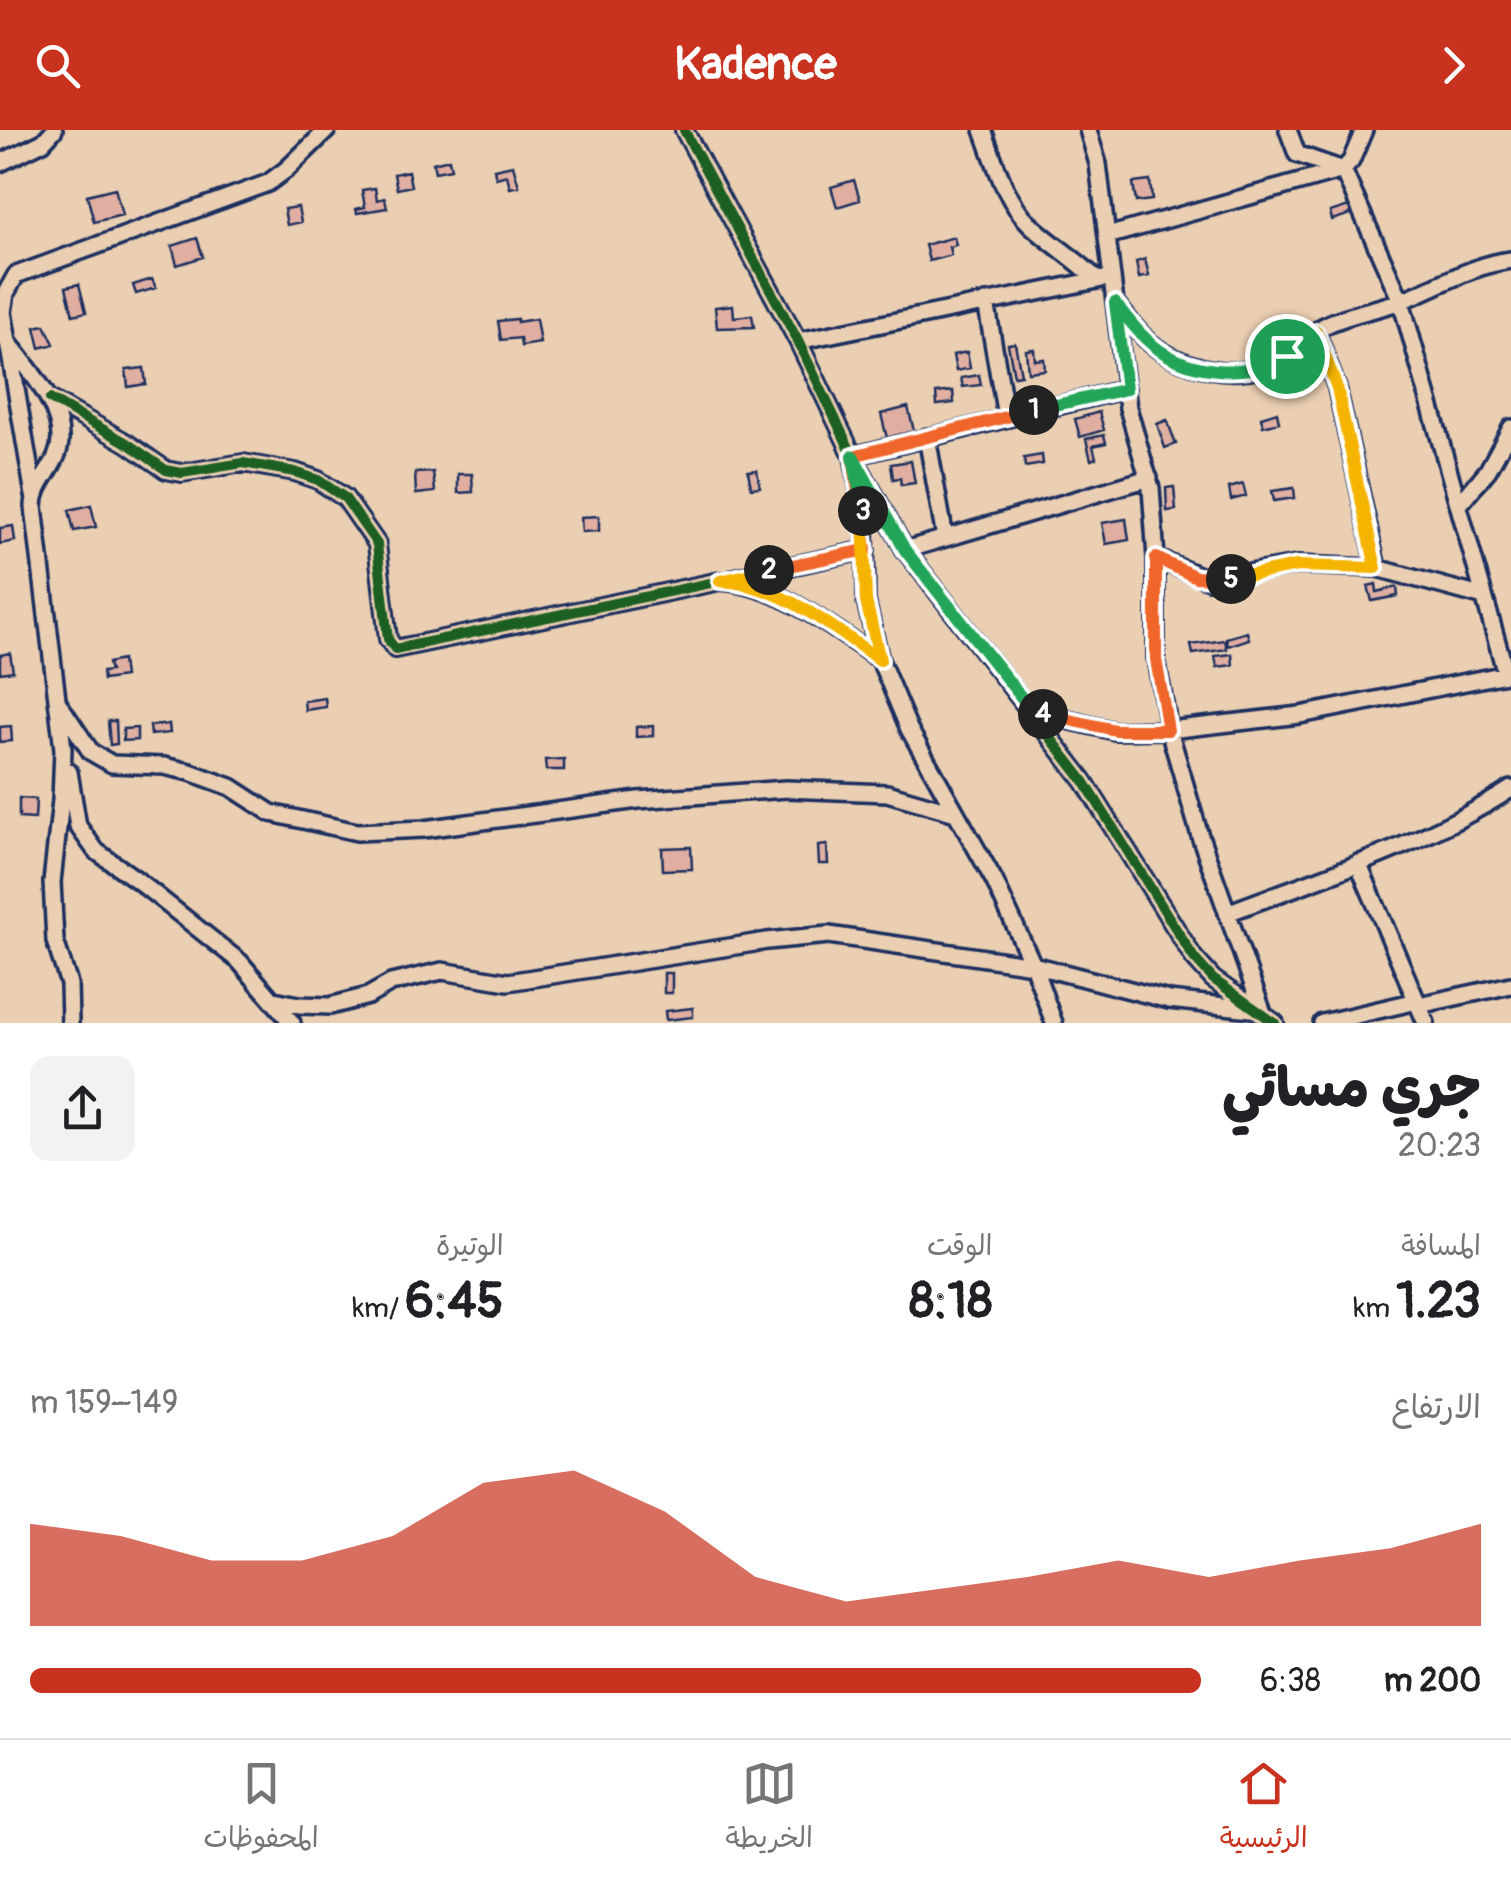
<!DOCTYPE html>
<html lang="ar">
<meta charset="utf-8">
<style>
:root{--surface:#fff;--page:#f2f2f2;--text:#202124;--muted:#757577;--line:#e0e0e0;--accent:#c8321e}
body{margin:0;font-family:Pangolin,"Playpen Sans Arabic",sans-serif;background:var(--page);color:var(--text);direction:rtl;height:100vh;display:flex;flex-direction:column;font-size:38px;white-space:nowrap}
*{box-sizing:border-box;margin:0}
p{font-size:32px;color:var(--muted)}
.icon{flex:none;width:55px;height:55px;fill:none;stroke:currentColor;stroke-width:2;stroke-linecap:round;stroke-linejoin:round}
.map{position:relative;height:893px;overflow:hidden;direction:ltr}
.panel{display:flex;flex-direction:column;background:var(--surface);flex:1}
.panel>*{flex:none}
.pin{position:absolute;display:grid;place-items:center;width:85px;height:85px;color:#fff;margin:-42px;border:5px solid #fff;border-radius:50%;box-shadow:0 2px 10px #0007}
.km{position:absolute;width:50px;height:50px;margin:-25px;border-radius:50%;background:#222;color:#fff;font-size:28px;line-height:50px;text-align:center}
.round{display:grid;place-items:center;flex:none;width:105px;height:105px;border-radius:20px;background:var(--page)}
.headline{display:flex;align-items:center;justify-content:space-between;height:170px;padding:0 30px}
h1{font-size:55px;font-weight:800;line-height:75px}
.metrics{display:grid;grid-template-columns:repeat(3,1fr);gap:15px;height:170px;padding:10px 30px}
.metrics div{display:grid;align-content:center}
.metrics b{font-size:50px;font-weight:800}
.metrics small{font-size:28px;font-weight:400}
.metrics p{font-size:28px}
.chart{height:280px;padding:20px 30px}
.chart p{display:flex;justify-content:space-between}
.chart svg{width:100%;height:180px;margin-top:10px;fill:var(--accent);opacity:.7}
ul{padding:0 30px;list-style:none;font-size:32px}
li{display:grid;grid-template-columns:160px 120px 1fr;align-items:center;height:75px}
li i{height:25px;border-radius:12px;background:var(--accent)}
header{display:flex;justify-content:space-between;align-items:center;height:130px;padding:0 30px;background:var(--accent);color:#fff;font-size:45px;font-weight:800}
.tabs{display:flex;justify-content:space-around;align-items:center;height:140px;border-top:2px solid var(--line);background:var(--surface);font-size:28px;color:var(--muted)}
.tabs a{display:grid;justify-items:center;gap:5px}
.tabs .on{color:var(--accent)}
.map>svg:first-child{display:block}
.building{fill:#e1afa1;stroke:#1b2f5e;stroke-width:2.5}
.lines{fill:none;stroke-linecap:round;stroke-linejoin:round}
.minor-casing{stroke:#1b2f5e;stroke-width:22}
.minor{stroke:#ebcfb2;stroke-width:15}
.cycleway-casing{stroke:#ebcfb2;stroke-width:16}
.cycleway{stroke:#1b5e20;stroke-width:10}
.split-1-casing{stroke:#fff;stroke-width:20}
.split-2-casing{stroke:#fff;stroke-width:20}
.split-3-casing{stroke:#fff;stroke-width:20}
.split-4-casing{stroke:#fff;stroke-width:20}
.split-5-casing{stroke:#fff;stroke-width:20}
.split-6-casing{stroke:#fff;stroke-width:20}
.split-1{stroke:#22a559;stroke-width:12}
.split-2{stroke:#f0652b;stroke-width:12}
.split-3{stroke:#f5b400;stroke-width:12}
.split-4{stroke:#22a559;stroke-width:12}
.split-5{stroke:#f0652b;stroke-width:12}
.split-6{stroke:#f5b400;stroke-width:12}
</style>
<header><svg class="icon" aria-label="forward" viewBox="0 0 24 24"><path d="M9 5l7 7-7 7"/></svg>Kadence<svg class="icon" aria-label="search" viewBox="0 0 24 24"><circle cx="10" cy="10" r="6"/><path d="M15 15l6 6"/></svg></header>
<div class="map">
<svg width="1511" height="893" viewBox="0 0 1511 893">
<rect width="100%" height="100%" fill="#ebcfb2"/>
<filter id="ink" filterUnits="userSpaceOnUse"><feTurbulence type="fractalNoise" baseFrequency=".01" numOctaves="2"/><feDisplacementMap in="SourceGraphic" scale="20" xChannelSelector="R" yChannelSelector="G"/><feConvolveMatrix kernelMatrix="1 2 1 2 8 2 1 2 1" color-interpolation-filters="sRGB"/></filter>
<g filter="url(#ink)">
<path class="building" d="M449,29L451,39L435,42L433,33Z
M513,35L519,56L510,58L507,45L496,48L494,39Z
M408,41L411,56L397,59L394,44Z
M854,50L860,70L837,77L831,57Z
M1150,51L1152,70L1136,72L1133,53Z
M115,58L122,85L94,92L87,65Z
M375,58L377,70L385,68L387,78L357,83L356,79L365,77L362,60Z
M1349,76L1351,84L1332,90L1330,82Z
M298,77L301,92L287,95L284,79Z
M954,107L956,115L949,117L951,125L929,131L925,115Z
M197,108L203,127L177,135L172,116Z
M1145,129L1149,146L1139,148L1136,132Z
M152,149L156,158L136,164L133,155Z
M79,154L86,182L73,185L66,157Z
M733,175L734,187L752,185L754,197L717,198L715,177Z
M517,189V192L536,189L540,213L521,216L520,208L501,210L498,191Z
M45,195L54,214L40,218L35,197Z
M1015,213L1021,245L1014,246L1008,214Z
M1034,219L1035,230L1044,229L1045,240L1028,242L1026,220Z
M967,222L970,238L956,241L953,225Z
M144,238L146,254L128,257L126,240Z
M979,245L981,255L963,257L961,248Z
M953,261L954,273L937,275L936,263Z
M908,277L914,301L887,308L881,284Z
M1099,282L1104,300L1080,307L1075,289Z
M1277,282L1279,292L1263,296L1261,287Z
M1167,290L1176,314L1165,318L1157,294Z
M1104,305L1106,313L1093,316L1096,328L1091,330L1086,309Z
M1042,325L1043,334L1025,337L1024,328Z
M911,331L915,353L901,355L900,348L893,349L891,334Z
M757,340L760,357L751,358L748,341Z
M433,342L435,362L416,364L415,343Z
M458,344H472L473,362L458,363Z
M1243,354L1246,366L1231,370L1229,358Z
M1174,357L1176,380L1167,381L1166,358Z
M1294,358L1295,368L1274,371L1272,361Z
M91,375L96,397L74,401L69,380Z
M599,386V401L582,402L581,387Z
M1126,389L1129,410L1106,414L1102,393Z
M13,396L15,411L0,414V398Z
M1376,454L1377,462L1397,457L1398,466L1372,471L1368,456Z
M1247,502L1249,509L1228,516L1226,508Z
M1225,510L1227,519L1193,524L1191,515Z
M10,523L13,541L0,543V525Z
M1232,524L1233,535L1217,537L1215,526Z
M122,530L124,547L103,550L102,542L110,541L108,533Z
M325,568L326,577L305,580L304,571Z
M108,591H116L117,614L110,615Z
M169,594L170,603L151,605L150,596Z
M11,596L12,611L0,612V597Z
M653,596V606L636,607V597Z
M137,598V610L123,611V599Z
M564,629V640H546L545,630Z
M19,668L36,669L35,689L19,688Z
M827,715L828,734H819L818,716Z
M691,717L692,739L663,740L662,718Z
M664,843H672V863H664Z
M693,878V887L666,890L665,881Z"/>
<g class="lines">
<g class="minor-casing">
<path id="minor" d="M684,0L798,211L853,326L905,420L1084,651L1194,828L1213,849L1275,893
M983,0C995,32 1004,68 1029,93C1050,114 1076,128 1097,150
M1088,0L1098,34L1128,278L1151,358L1156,428V529L1169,600L1200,706L1263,883
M1288,0L1297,24L1343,40L1401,171L1506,544
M0,33L43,12L54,0
M1107,106L1343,40L1351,31L1364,0
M986,172L1006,286
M1115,173C1125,184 1134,198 1145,208C1177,240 1241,252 1281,230C1299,220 1311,201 1330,193C1353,183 1380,179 1403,170C1439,156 1472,135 1511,130
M0,202C23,233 75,285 56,327C48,345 34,357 34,377L63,619L61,670L52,752L55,811L69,854L70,893
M1316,202L1337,258L1377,438
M798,211L1112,147
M50,269L127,313L166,340L182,343L243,333L295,342L318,350L345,368L377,414L388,509L395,519L720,451C779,454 832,498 880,530
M927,307L945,408
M34,365L3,182L6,163L16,145L268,53L287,39L327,0
M1459,375L1488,340L1511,298
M905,420L1149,348
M1156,428L1209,450L1297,435L1377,438L1484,467
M734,448L866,420
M59,574L91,622L112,634L164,636L190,642L231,657L271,683L357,702L424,699L638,670L786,659L887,663L956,683
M1033,582L1115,601L1169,600L1300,585L1511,543
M69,642L78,696L96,721L137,750L240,832L292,893
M1358,733L1426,893
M1227,783C1324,746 1424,715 1511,659
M274,870L299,875L330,876L368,866L391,853L442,841L508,852L767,811L829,805L1033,835L1169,870L1252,879
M1419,875L1511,855
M1054,893L1033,835L994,750L909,599L880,530L866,471L865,394L853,326L1126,259
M1322,893L1417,871"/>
</g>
<use href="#minor" class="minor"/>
<g class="cycleway-casing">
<path id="cycleway" d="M684,0L798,211L853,326L905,420L1084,651L1194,828L1213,849L1275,893
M50,269L127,313L166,340L182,343L243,333L295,342L318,350L345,368L377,414L388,509L395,519L720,451C779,454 832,498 880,530"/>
</g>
<use href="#cycleway" class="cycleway"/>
</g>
</g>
<g class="lines" filter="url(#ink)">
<g class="split-1-casing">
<path id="split-1" d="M1034,280L1126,259L1115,173C1125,185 1135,199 1146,209C1182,244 1243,250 1287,226"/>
</g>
<g class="split-2-casing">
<path id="split-2" d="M769,440L866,420L853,326L1034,280"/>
</g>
<g class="split-3-casing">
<path id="split-3" d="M769,440L720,451C779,453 833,498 880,530L866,471L863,381"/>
</g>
<g class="split-4-casing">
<path id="split-4" d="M863,381L853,326L905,420L1033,582L1043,584"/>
</g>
<g class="split-5-casing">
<path id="split-5" d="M1043,584L1115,600H1168L1156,529V428L1196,447L1231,449"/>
</g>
<g class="split-6-casing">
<path id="split-6" d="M1231,449L1297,436L1376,438L1337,258L1316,202L1287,226"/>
</g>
<use href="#split-1" class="split-1"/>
<use href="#split-2" class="split-2"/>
<use href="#split-3" class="split-3"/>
<use href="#split-4" class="split-4"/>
<use href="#split-5" class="split-5"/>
<use href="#split-6" class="split-6"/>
</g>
</svg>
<div class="pin" style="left:1287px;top:226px;background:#1e9e55"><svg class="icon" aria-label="arrive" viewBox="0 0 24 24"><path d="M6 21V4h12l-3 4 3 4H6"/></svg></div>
<b class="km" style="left:1034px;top:280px">1</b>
<b class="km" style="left:769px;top:440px">2</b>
<b class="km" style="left:863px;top:381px">3</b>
<b class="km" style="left:1043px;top:584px">4</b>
<b class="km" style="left:1231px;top:449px">5</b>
</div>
<section class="panel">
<div class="headline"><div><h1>جري مسائي</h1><p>20:23</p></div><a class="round"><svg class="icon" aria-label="share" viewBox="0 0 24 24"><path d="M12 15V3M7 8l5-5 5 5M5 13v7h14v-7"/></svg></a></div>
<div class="metrics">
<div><p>المسافة</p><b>1.23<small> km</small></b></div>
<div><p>الوقت</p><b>8:18</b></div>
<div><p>الوتيرة</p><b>6:45<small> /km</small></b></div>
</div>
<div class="chart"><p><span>الارتفاع</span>149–159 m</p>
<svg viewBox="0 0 160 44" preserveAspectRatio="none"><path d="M0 44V19L10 22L20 28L30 28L40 22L50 9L60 6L70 16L80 32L90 38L100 35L110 32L120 28L130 32L140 28L150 25L160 19V44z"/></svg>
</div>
<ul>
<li><b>200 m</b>6:38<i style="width:100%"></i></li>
</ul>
</section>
<nav class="tabs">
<a class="on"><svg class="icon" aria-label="home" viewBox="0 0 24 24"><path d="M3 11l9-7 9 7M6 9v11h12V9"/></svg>الرئيسية</a>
<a><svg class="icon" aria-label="map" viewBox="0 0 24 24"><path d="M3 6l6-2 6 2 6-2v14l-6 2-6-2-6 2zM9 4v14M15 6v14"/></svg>الخريطة</a>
<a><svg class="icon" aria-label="saved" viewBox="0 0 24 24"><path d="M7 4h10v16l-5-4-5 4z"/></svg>المحفوظات</a>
</nav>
